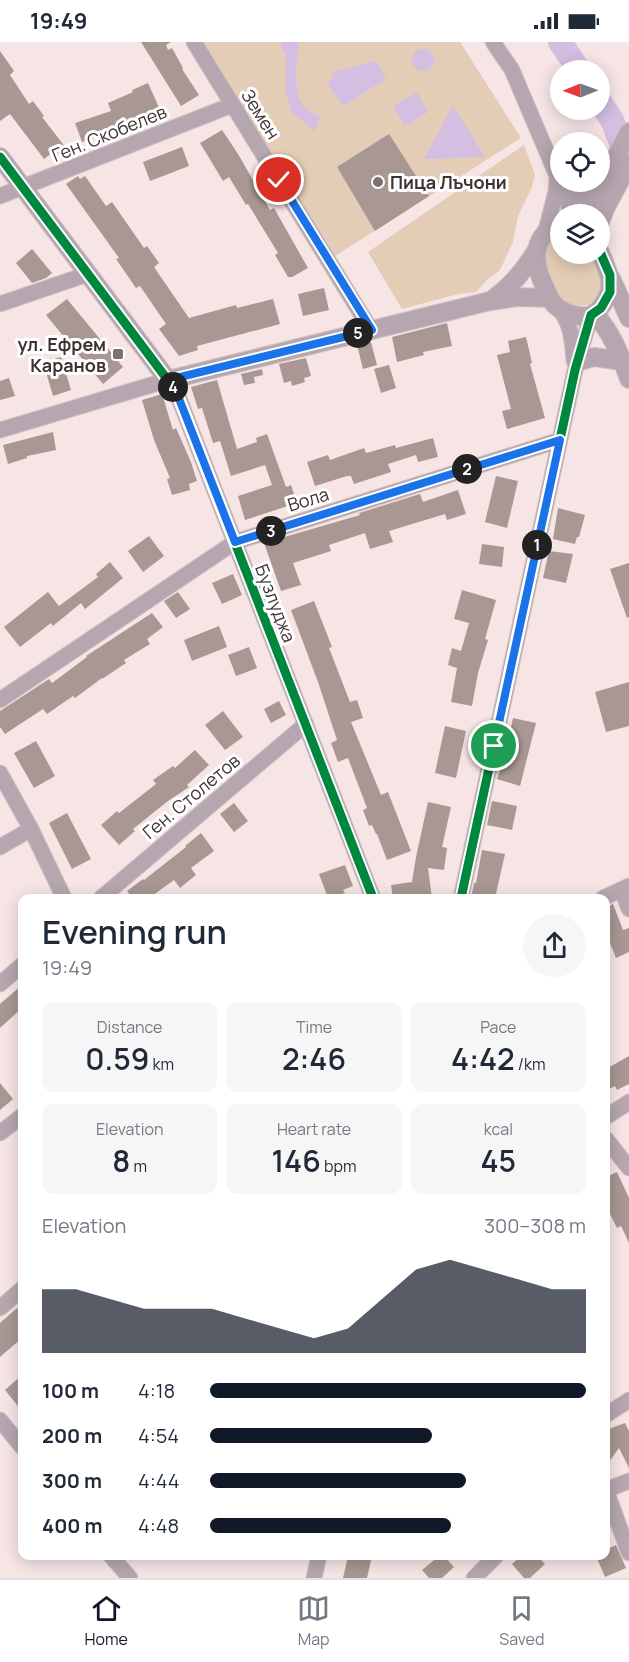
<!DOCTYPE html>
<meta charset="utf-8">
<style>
:root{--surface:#fff;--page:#f6f6f7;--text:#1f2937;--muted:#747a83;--line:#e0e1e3;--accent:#111827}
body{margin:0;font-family:Manrope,sans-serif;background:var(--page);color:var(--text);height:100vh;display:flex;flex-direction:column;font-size:22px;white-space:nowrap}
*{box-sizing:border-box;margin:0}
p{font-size:20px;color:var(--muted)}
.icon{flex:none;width:33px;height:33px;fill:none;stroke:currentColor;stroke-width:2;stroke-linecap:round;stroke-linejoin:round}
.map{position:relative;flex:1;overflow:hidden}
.drawer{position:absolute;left:18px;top:852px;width:592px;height:666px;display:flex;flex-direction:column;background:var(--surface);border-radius:12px;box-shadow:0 3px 15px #0003}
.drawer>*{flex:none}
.needle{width:39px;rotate:269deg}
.tools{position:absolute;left:550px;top:18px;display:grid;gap:12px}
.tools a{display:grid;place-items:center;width:60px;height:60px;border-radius:50%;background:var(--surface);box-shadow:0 3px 15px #0003;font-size:30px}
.pin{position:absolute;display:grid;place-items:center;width:51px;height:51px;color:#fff;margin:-26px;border:3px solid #fff;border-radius:50%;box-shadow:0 2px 6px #0007}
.km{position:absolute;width:30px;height:30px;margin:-15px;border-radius:50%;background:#222;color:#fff;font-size:16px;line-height:30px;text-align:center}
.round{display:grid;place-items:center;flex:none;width:63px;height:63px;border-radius:32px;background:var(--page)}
.head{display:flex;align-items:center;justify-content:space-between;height:102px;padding:0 24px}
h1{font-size:33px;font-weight:600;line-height:45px}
.stats{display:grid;grid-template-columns:repeat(3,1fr);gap:9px;height:102px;padding:6px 24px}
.stats div{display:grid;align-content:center;border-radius:12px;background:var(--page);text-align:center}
.stats b{font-size:30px;font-weight:600}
.stats small{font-size:16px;font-weight:400}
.stats p{font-size:16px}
.chart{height:168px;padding:12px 24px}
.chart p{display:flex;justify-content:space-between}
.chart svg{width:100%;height:108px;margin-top:6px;fill:var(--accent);opacity:.7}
ul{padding:0 24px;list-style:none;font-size:20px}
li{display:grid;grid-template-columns:96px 72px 1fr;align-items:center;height:45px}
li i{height:15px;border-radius:8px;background:var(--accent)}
.status{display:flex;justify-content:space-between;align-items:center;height:42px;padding:0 30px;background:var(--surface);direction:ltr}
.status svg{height:16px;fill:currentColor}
.dock{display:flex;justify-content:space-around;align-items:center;height:84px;border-top:2px solid var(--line);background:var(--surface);font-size:16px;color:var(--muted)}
.dock a{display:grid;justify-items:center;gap:3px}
.dock .current{color:var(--accent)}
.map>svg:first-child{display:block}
.green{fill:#e3cdb6}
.water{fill:#d4bee2}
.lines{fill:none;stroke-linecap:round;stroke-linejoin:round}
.river{stroke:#d4bee2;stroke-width:24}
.building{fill:#a89792}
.minor-casing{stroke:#d0c3c4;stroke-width:17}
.tertiary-casing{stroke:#d0c3c4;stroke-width:20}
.minor{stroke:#b6a6af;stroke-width:15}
.tertiary{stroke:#b6a6af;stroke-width:18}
.cycleway-casing{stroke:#fff;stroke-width:13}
.cycleway{stroke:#00873e;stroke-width:9}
.route-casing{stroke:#fff;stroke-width:12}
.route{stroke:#1a73e8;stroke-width:8}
.poi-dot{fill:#7f7071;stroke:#fff;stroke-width:2}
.labels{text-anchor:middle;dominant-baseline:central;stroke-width:6;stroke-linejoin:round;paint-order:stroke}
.street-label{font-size:18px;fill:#3e3132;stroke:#fff}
.poi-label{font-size:18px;font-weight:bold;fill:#3e3132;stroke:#fff;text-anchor:start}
</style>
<div class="status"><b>19:49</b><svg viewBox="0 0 49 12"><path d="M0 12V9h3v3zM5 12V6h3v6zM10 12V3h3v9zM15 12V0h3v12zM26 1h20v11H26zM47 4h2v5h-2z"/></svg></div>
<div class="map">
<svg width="629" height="1536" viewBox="0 0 629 1536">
<rect width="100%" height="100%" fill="#f7e5e6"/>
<path class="green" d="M201,0H460L521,96L335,214Z
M524,103L535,132L532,145L518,174L513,200L500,228L487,238L476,250L458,252L402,267L368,210Z
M561,192V212H591C600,234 608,243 590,263C580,264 570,264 563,257C554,249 543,221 546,209C548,201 554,195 561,192Z"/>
<path class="water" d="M281,0H299C297,17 292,51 304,65C308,70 315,72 320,75L315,89L292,71L286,52V13L282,6Z
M412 18a11 11 0 1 1 22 0a11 11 0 1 1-22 0Z
M376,19L386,37L343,64L327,41L332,36L333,30Z
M417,50L428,70L405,84L393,64Z
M453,63L485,115L424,117Z"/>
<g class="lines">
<path class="river" d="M560,0L579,28
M600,60L612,78L629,122"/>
</g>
<path class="building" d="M141,0H171L166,3L168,8L172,6L183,26L182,27L199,53L181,64Z
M0,9L14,29L10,33L29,62L33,59L44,74L42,75L66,106L55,115L52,111L44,117L10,72L0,79Z
M148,41L161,70L82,100L75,81L111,69L108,61L133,50L132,48Z
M222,88L238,112L270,168L274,166L308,226L292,235H288L275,213L278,211L248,162L246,163L229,135L223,139L200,101Z
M389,92L429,154L375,189L337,125Z
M182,105L189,124L150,139L143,120Z
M78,134L80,137L85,134L106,164L112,160L144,206L147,204L159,221L154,225L189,276L236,263L237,266L273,257L280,282L197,304L198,308L179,314L159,287L166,282L140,244L136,246L116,217L119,216L66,142Z
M32,207L52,231L46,236L32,241L16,221Z
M324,246L329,268L303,274L298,252Z
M67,257L123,325L103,342L46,273Z
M447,281L452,304L423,310L424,313L397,320L392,295Z
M526,295L532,321L530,322L545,376L507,387L502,369L511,367L497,313L510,310L508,299Z
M371,300L377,323L363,327L357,303Z
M61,315L71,348L53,354L43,320Z
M306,316L311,334L304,336L305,340L292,344L291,339L284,341L279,322Z
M389,323L396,346L381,351L374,327Z
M262,327L263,333L254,335L255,341L244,343L241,332Z
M9,336L15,354L0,358V339Z
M217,338L237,407L257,400L256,396L267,392L286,445L291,443L297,461L245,478L238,454L272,443L265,423L231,434L220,399L213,401L202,366L198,367L191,345Z
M162,352L173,388L176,386L191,420L197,439L189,442L190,448L172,453L167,437L170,436L154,398L142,358Z
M53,390L56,408L27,414V416L8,422L3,403Z
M433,396L438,415L418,420L416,413L388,422L391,430L354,442L351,434H347L315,444L307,420L328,413L330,418L364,406L366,411L395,403L396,406Z
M496,434L518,439L507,486L485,480Z
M458,448L466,472L447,478L445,472L389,489L393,500L370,507L365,491L329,503L331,509L293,521L301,543L281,549L264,501L360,473L359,471L420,452L423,460Z
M558,466L585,473L579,495H577L575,502L553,497Z
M149,494L164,514L143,530L128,509Z
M482,502L504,505L502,525L479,522Z
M549,509L573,512L566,541L543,536Z
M110,520L123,536L85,567L81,561L53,584L51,581L20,605L4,585L48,550L59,564L98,535L96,532Z
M629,521V575L627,576L610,527Z
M233,532L242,553L222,562L212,541Z
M462,548L496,558L485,597L488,598L478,631L472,664L451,660L457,626L448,623L452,606L461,609L469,581L454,577Z
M178,550L190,567L176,576L164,559Z
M314,559L332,605L329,606L350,660L357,658L363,676L351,680L381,753L388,750L411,809L387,818L377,792H376L372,783L369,784L363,768L367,766L348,716L338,720L331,701L337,698L318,640L291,568Z
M152,571L163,585L147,597L150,602L124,618L126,621L102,637V636L75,656L73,654L47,672L43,667L5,692L0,685V669L49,637L52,641L87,615L86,614Z
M219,584L227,605L192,619L184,598Z
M249,605L257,626L236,634L228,613Z
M629,640V684L606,690L595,650Z
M279,659L286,673L271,681L264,667Z
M223,669L243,695L225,708L205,683Z
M513,676L536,681L520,744L497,737L504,717Z
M445,684L466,689L456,736L435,731Z
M36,699L55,734L34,746L14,711Z
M195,708L209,723L187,743L189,745L168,759L133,787L135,789L119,803L101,783L117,769L119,771L156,742L153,738L173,724L175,726Z
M492,759L517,764L512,788L487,783Z
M428,760L451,765L442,805L447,806L444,828L428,826L432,856H393L391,843L412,840L416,815Z
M234,761L248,779L234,790L220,772Z
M67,771L91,817L72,827L49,781Z
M201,791L214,809L191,826L196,833L180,846L174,838L149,856H133L127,849L143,837L144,838L186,805L185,804Z
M482,808L505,812L495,856H471L474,841H476Z
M345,823L353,844L343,848L345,851L328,856L319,832Z
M613,862L623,888L629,886V910L616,916L606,891V865Z
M22,943V966L0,986V962Z
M629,1014V1042L617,1048L615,1044L606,1049V1027Z
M0,1041L13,1057L0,1068Z
M617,1130L629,1156V1201L621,1184L617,1186L606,1164V1135Z
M17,1266L22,1272V1296L0,1315V1281Z
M22,1333V1369L5,1348Z
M625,1381L629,1389V1426L619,1406L606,1424V1410L608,1405L606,1398V1388Z
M616,1503L626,1526L605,1535L596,1514H606V1508Z
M348,1514H372L367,1536H343Z
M439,1514H444L454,1525L442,1536H429L422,1528Z
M521,1514H538L545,1522L530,1536H524L512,1522Z"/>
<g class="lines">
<g class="minor-casing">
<path id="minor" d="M194,0L371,288
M493,0L512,28L566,155L571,172
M0,154L232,63
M545,192L556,149L557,136
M0,262L88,232
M559,266C572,285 572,297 574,319
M0,388L168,338L176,349L373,856
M0,658L235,500L560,398
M0,731L31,787L64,856
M0,805L31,787
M622,848L629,867
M101,856L306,682
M461,856L575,328L591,273
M603,856L629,844
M0,942L22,923
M606,1075L629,1060
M0,1091L22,1074
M606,1097L629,1126
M0,1266L22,1247
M606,1373L629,1358
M0,1378L22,1405
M606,1448L629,1511
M606,1448L629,1439
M111,1514L130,1536
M314,1536L319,1514
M474,1536L496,1514"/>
</g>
<g class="tertiary-casing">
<path id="tertiary" d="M0,115L168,338L490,259L517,255L550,256
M566,155L577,157L595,155
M586,172L629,90
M600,180L606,165L629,122
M561,182C532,192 532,219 544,243C547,250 550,258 555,263C563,271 583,278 594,272C598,269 601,265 603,262C616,244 608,228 600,210
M611,236L629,276
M492,258C512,243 523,230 536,209
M594,271C612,291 620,312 629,337
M577,320L594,315L622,319"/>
</g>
<use href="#minor" class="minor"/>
<use href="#tertiary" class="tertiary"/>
<g class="cycleway-casing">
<path id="cycleway" d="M0,115L176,349L373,856
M461,856L575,328L591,273L601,266L610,250V233L600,210"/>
</g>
<use href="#cycleway" class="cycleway"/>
</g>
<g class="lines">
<g class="route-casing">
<path id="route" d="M279,138L372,288L168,338L176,349L235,500L560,398L494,704"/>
</g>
<use href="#route" class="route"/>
</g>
<g class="poi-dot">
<circle cx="378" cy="140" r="6"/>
<rect x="112" y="306" width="12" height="12" rx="3"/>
</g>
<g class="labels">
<g class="street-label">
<text transform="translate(261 72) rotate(58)">Земен</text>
<text transform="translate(109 91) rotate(-22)">Ген. Скобелев</text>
<text transform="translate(308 457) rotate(-17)">Вола</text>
<text transform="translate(276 561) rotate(69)">Бузлуджа</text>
<text transform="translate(191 754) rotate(-40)">Ген. Столетов</text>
</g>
<g class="poi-label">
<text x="390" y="140">Пица Лъчони</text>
<text x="106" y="302" text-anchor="end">ул. Ефрем<tspan x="106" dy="21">Каранов</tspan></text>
</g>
</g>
</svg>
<div class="tools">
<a><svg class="needle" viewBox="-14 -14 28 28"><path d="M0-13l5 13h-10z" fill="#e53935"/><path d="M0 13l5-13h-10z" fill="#747a83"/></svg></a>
<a><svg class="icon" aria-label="locate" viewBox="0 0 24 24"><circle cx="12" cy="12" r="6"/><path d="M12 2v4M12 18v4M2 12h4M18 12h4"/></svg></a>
<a><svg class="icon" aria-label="layers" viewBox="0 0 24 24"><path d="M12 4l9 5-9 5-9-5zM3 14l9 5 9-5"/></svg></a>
</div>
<div class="pin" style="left:494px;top:704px;background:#1e9e55"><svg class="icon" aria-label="arrive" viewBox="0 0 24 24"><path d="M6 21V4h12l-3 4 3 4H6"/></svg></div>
<div class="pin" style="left:279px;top:138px;background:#d93025"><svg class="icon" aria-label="check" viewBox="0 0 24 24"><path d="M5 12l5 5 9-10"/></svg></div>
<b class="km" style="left:537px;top:503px">1</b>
<b class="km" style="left:467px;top:427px">2</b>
<b class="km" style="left:271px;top:489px">3</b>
<b class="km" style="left:173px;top:345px">4</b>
<b class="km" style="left:358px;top:291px">5</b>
<section class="drawer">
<div class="head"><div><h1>Evening run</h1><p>19:49</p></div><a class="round"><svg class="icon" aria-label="share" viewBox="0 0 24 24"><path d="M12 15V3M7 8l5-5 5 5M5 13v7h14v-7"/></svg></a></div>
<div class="stats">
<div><p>Distance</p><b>0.59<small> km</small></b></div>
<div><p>Time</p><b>2:46</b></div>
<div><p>Pace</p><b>4:42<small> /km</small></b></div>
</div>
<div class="stats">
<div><p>Elevation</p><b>8<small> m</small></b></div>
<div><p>Heart rate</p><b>146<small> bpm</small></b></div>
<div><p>kcal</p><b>45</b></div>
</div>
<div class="chart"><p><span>Elevation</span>300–308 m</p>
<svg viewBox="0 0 160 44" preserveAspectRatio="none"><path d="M0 44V18L10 18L20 22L30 26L40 26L50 26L60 30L70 34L80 38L90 34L100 22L110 10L120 6L130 10L140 14L150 18L160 18V44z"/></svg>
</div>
<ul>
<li><b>100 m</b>4:18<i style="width:100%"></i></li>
<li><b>200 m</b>4:54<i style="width:59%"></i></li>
<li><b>300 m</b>4:44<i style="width:68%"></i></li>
<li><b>400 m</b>4:48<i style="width:64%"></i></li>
</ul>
</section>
</div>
<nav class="dock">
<a class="current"><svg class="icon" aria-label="home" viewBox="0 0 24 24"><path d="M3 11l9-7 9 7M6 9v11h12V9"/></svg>Home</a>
<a><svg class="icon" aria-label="map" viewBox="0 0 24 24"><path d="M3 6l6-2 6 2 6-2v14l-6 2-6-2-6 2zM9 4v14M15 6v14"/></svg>Map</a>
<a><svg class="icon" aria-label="saved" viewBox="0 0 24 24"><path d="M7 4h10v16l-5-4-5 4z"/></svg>Saved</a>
</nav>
